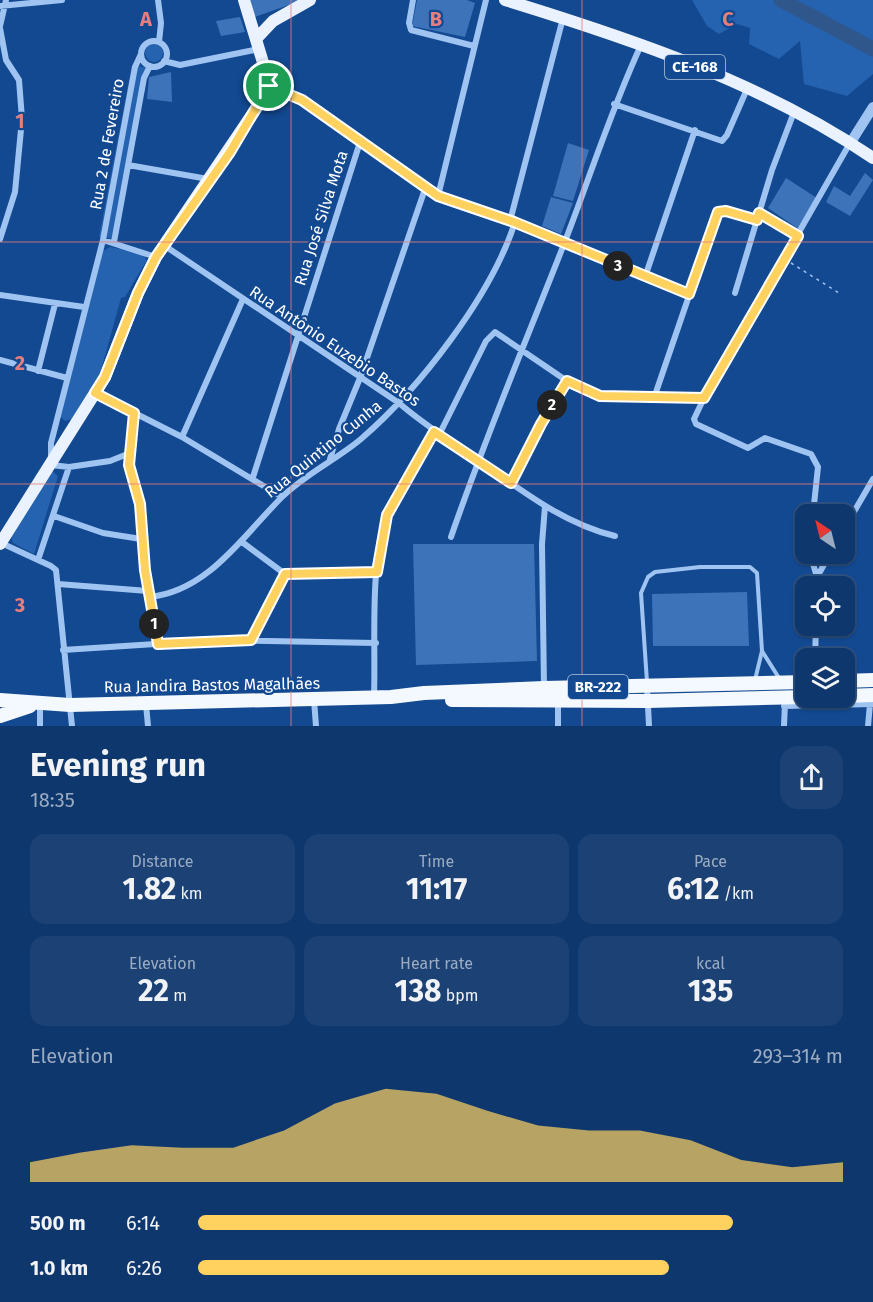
<!DOCTYPE html>
<meta charset="utf-8">
<style>
:root{--surface:#0e376d;--page:#1c4275;--text:#f1f3f6;--muted:#9bacc2;--line:#2e5180;--accent:#ffd260}
body{margin:0;font-family:"Fira Sans",sans-serif;background:var(--page);color:var(--text);height:100vh;display:flex;flex-direction:column;font-size:22px;white-space:nowrap}
*{box-sizing:border-box;margin:0}
p{font-size:20px;color:var(--muted)}
.icon{flex:none;width:33px;height:33px;fill:none;stroke:currentColor;stroke-width:2;stroke-linecap:round;stroke-linejoin:round}
.map{position:relative;height:726px;overflow:hidden}
.side{display:flex;flex-direction:column;background:var(--surface);flex:1}
.side>*{flex:none}
.needle{width:39px;rotate:325deg}
.buttons{position:absolute;left:795px;top:504px;display:grid;gap:12px}
.buttons a{display:grid;place-items:center;width:60px;height:60px;border-radius:12px;background:var(--surface);box-shadow:0 2px 4px #0004,0 0 0 2px var(--line);font-size:30px}
.pin{position:absolute;display:grid;place-items:center;width:51px;height:51px;color:#fff;margin:-26px;border:3px solid #fff;border-radius:50%;box-shadow:0 2px 6px #0007}
.km{position:absolute;width:30px;height:30px;margin:-15px;border-radius:50%;background:#222;color:#fff;font-size:16px;line-height:30px;text-align:center}
.round{display:grid;place-items:center;flex:none;width:63px;height:63px;border-radius:18px;background:var(--page)}
.overview{display:flex;align-items:center;justify-content:space-between;height:102px;padding:0 30px}
h1{font-size:33px;font-weight:700;line-height:45px}
.stats{display:grid;grid-template-columns:repeat(3,1fr);gap:9px;height:102px;padding:6px 30px}
.stats div{display:grid;align-content:center;border-radius:15px;background:var(--page);text-align:center}
.stats b{font-size:30px;font-weight:700}
.stats small{font-size:16px;font-weight:400}
.stats p{font-size:16px}
.chart{height:168px;padding:12px 30px}
.chart p{display:flex;justify-content:space-between}
.chart svg{width:100%;height:108px;margin-top:6px;fill:var(--accent);opacity:.7}
ul{padding:0 30px;list-style:none;font-size:20px}
li{display:grid;grid-template-columns:96px 72px 1fr;align-items:center;height:45px}
li i{height:15px;border-radius:8px;background:var(--accent)}
.map>svg:first-child{display:block}
.green{fill:#2563b0}
.lines{fill:none;stroke-linecap:round;stroke-linejoin:round}
.river{stroke:#2f578c;stroke-width:15}
.building{fill:#3c73b9}
.path{stroke:#a0c4f2;stroke-width:1.5;stroke-dasharray:3 4.5;stroke-linecap:butt}
.service{stroke:#a0c4f2;stroke-width:4}
.minor{stroke:#a0c4f2;stroke-width:6}
.tertiary{stroke:#a0c4f2;stroke-width:10}
.primary{stroke:#eaf2ff;stroke-width:12}
.trunk{stroke:#f4f8ff;stroke-width:14}
.route-casing{stroke:#fff;stroke-width:12}
.route{stroke:#ffd260;stroke-width:8}
.grid{fill:none;stroke:#e67e7e;stroke-width:1.5;stroke-opacity:0.55}
.labels{text-anchor:middle;dominant-baseline:central;stroke-width:4.5;stroke-linejoin:round;paint-order:stroke}
.shield{fill:#134991;stroke:#b8c8de;stroke-width:1.5}
.shield-label{font-size:15px;font-weight:bold;fill:#fff}
.street-label{font-size:16px;fill:#fff;stroke:#134991}
.grid-label{font-size:20px;text-anchor:middle;font-weight:bold;fill:#e67e7e;stroke:#134991;stroke-width:4.5;stroke-linejoin:round;paint-order:stroke}
</style>
<div class="map">
<svg width="873" height="726" viewBox="0 0 873 726">
<rect width="100%" height="100%" fill="#134991"/>
<path class="green" d="M692,0H873V74L847,96L804,84L800,41L779,59L749,44L750,28L737,24L719,34L707,26Z
M145 53a9 9 0 1 1 18 0a9 9 0 1 1-18 0Z
M132,65L148,68L115,239L99,237Z
M110,247L142,253L147,260L125,297L121,298L100,374L72,419L65,421L60,416L103,251Z
M52,471L58,476L34,554L13,543L11,536Z"/>
<g class="lines">
<path class="river" d="M781,0L873,49"/>
</g>
<path class="building" d="M245,0H303L252,18Z
M417,0H467L475,3L465,37L412,26Z
M240,17L245,32L221,36L216,21Z
M171,72L172,102L147,99L149,77Z
M568,143L589,150L573,201L553,196Z
M865,173L873,180L850,216L826,202L834,186L850,196Z
M786,178L817,198L800,230L768,208Z
M551,197L573,203L561,234L542,226Z
M413,544H534L537,661L416,665Z
M747,592L749,646H653L652,594Z"/>
<g class="lines">
<path class="path" d="M791,263L839,293"/>
<path class="service" d="M762,651L779,678
M647,682L641,593L648,577L655,572L700,567H750L757,573L762,651L755,680"/>
<path class="minor" d="M158,0L161,23L159,42
M413,0L409,23L411,30L474,46
M0,6L62,0
M0,26L6,0
M0,28L6,60L19,80L22,119L15,192L0,239
M141 54a13 13 0 1 1 26 0a13 13 0 1 1-26 0Z
M164,61L180,65L259,49
M269,86L302,100L438,196L515,222L689,294
M614,104L722,141L727,135L747,89
M128,165L208,179
M438,196L486,0
M759,213L798,236
M510,221L563,18
M103,240L135,67L141,54
M114,242L144,78L150,66
M165,246L399,403C424,425 451,441 478,460C521,490 564,524 615,536
M645,277L695,130
M735,293L772,170L794,112
M0,295L84,307
M0,360L67,378
M38,371L55,304
M95,393L182,437L282,497
M654,398L717,214L726,211L757,220
M134,413L129,465L140,504L145,570L158,644
M439,435L486,341L495,332L567,381L599,396L704,398
M182,437L243,299
M330,459L339,429L360,378L425,189
M51,460V443L103,240L156,257
M69,467L110,461L130,453
M253,477L361,139
M511,483L541,424L567,381
M813,514L818,467L811,454L765,438L748,448L696,424L694,419L704,398L850,143
M54,516L103,533L141,539
M844,529L873,479
M451,537C485,438 526,341 564,244C590,177 611,110 641,45
M242,542L285,574
M1,543L51,566L56,570L72,726
M810,554L817,577
M38,560L69,467L51,465
M58,584L148,591
M816,586L817,577L830,554
M150,597C208,591 243,536 281,498C305,474 336,460 361,439C419,389 492,295 515,222
M251,640L285,574L377,571
M63,650L217,640L376,643
M815,658L816,626
M647,686L649,726
M544,688L542,544L545,506
M374,697C376,644 369,566 387,517C398,487 417,459 434,432
M314,700L316,726
M40,703V726
M146,704L148,726
M784,706L873,704
M558,726V701
M784,726L785,703
M868,726L870,704"/>
<path class="tertiary" d="M851,142L873,107"/>
<path class="primary" d="M505,0C632,39 763,83 873,158
M257,38L273,21L310,0
M0,544L105,377L138,293L156,257L266,94L268,79L244,0"/>
<path class="trunk" d="M844,681L873,680
M844,696L873,695
M0,700L70,705L391,697L424,693L544,688L806,682
M452,700L648,701L806,697
M0,716L30,706"/>
</g>
<g class="lines">
<g class="route-casing">
<path id="route" d="M269,86L302,100L438,196L514,222L689,294L718,212L726,211L757,220L759,213L798,236L704,398L600,396L567,381L541,424L511,483L434,432L387,515L377,572L285,574L251,640L158,644L145,570L140,504L129,465L134,413L95,393L105,377L138,293L156,257L230,152Z"/>
</g>
<use href="#route" class="route"/>
</g>
<path class="grid" d="M291,0V726M582,0V726M0,242H873M0,484H873"/>
<g class="labels">
<g class="shield">
<rect x="665" y="55" width="60" height="24" rx="4.5"/>
<rect x="568" y="675" width="60" height="24" rx="4.5"/>
</g>
<g class="shield-label">
<text x="695" y="67">CE-168</text>
<text x="598" y="687">BR-222</text>
</g>
<g class="street-label">
<text transform="translate(107 144) rotate(-80)">Rua 2 de Fevereiro</text>
<text transform="translate(321 218) rotate(-72)">Rua José Silva Mota</text>
<text transform="translate(335 346) rotate(34)">Rua Antônio Euzebio Bastos</text>
<text transform="translate(323 449) rotate(-39)">Rua Quintino Cunha</text>
<text transform="translate(212 685) rotate(-1)">Rua Jandira Bastos Magalhães</text>
</g>
</g>
<g class="grid-label">
<text x="146" y="26">A</text>
<text x="436" y="26">B</text>
<text x="728" y="26">C</text>
<text x="20" y="128">1</text>
<text x="20" y="370">2</text>
<text x="20" y="612">3</text>
</g>
</svg>
<div class="buttons">
<a><svg class="needle" viewBox="-14 -14 28 28"><path d="M0-13l5 13h-10z" fill="#e53935"/><path d="M0 13l5-13h-10z" fill="#9bacc2"/></svg></a>
<a><svg class="icon" aria-label="locate" viewBox="0 0 24 24"><circle cx="12" cy="12" r="6"/><path d="M12 2v4M12 18v4M2 12h4M18 12h4"/></svg></a>
<a><svg class="icon" aria-label="layers" viewBox="0 0 24 24"><path d="M12 4l9 5-9 5-9-5zM3 14l9 5 9-5"/></svg></a>
</div>
<div class="pin" style="left:269px;top:86px;background:#1e9e55"><svg class="icon" aria-label="arrive" viewBox="0 0 24 24"><path d="M6 21V4h12l-3 4 3 4H6"/></svg></div>
<b class="km" style="left:154px;top:624px">1</b>
<b class="km" style="left:552px;top:405px">2</b>
<b class="km" style="left:618px;top:266px">3</b>
</div>
<section class="side">
<div class="overview"><div><h1>Evening run</h1><p>18:35</p></div><a class="round"><svg class="icon" aria-label="share" viewBox="0 0 24 24"><path d="M12 15V3M7 8l5-5 5 5M5 13v7h14v-7"/></svg></a></div>
<div class="stats">
<div><p>Distance</p><b>1.82<small> km</small></b></div>
<div><p>Time</p><b>11:17</b></div>
<div><p>Pace</p><b>6:12<small> /km</small></b></div>
</div>
<div class="stats">
<div><p>Elevation</p><b>22<small> m</small></b></div>
<div><p>Heart rate</p><b>138<small> bpm</small></b></div>
<div><p>kcal</p><b>135</b></div>
</div>
<div class="chart"><p><span>Elevation</span>293–314 m</p>
<svg viewBox="0 0 160 44" preserveAspectRatio="none"><path d="M0 44V36L10 32L20 29L30 30L40 30L50 23L60 12L70 6L80 8L90 15L100 21L110 23L120 23L130 27L140 35L150 38L160 36V44z"/></svg>
</div>
<ul>
<li><b>500 m</b>6:14<i style="width:83%"></i></li>
<li><b>1.0 km</b>6:26<i style="width:73%"></i></li>
</ul>
</section>
